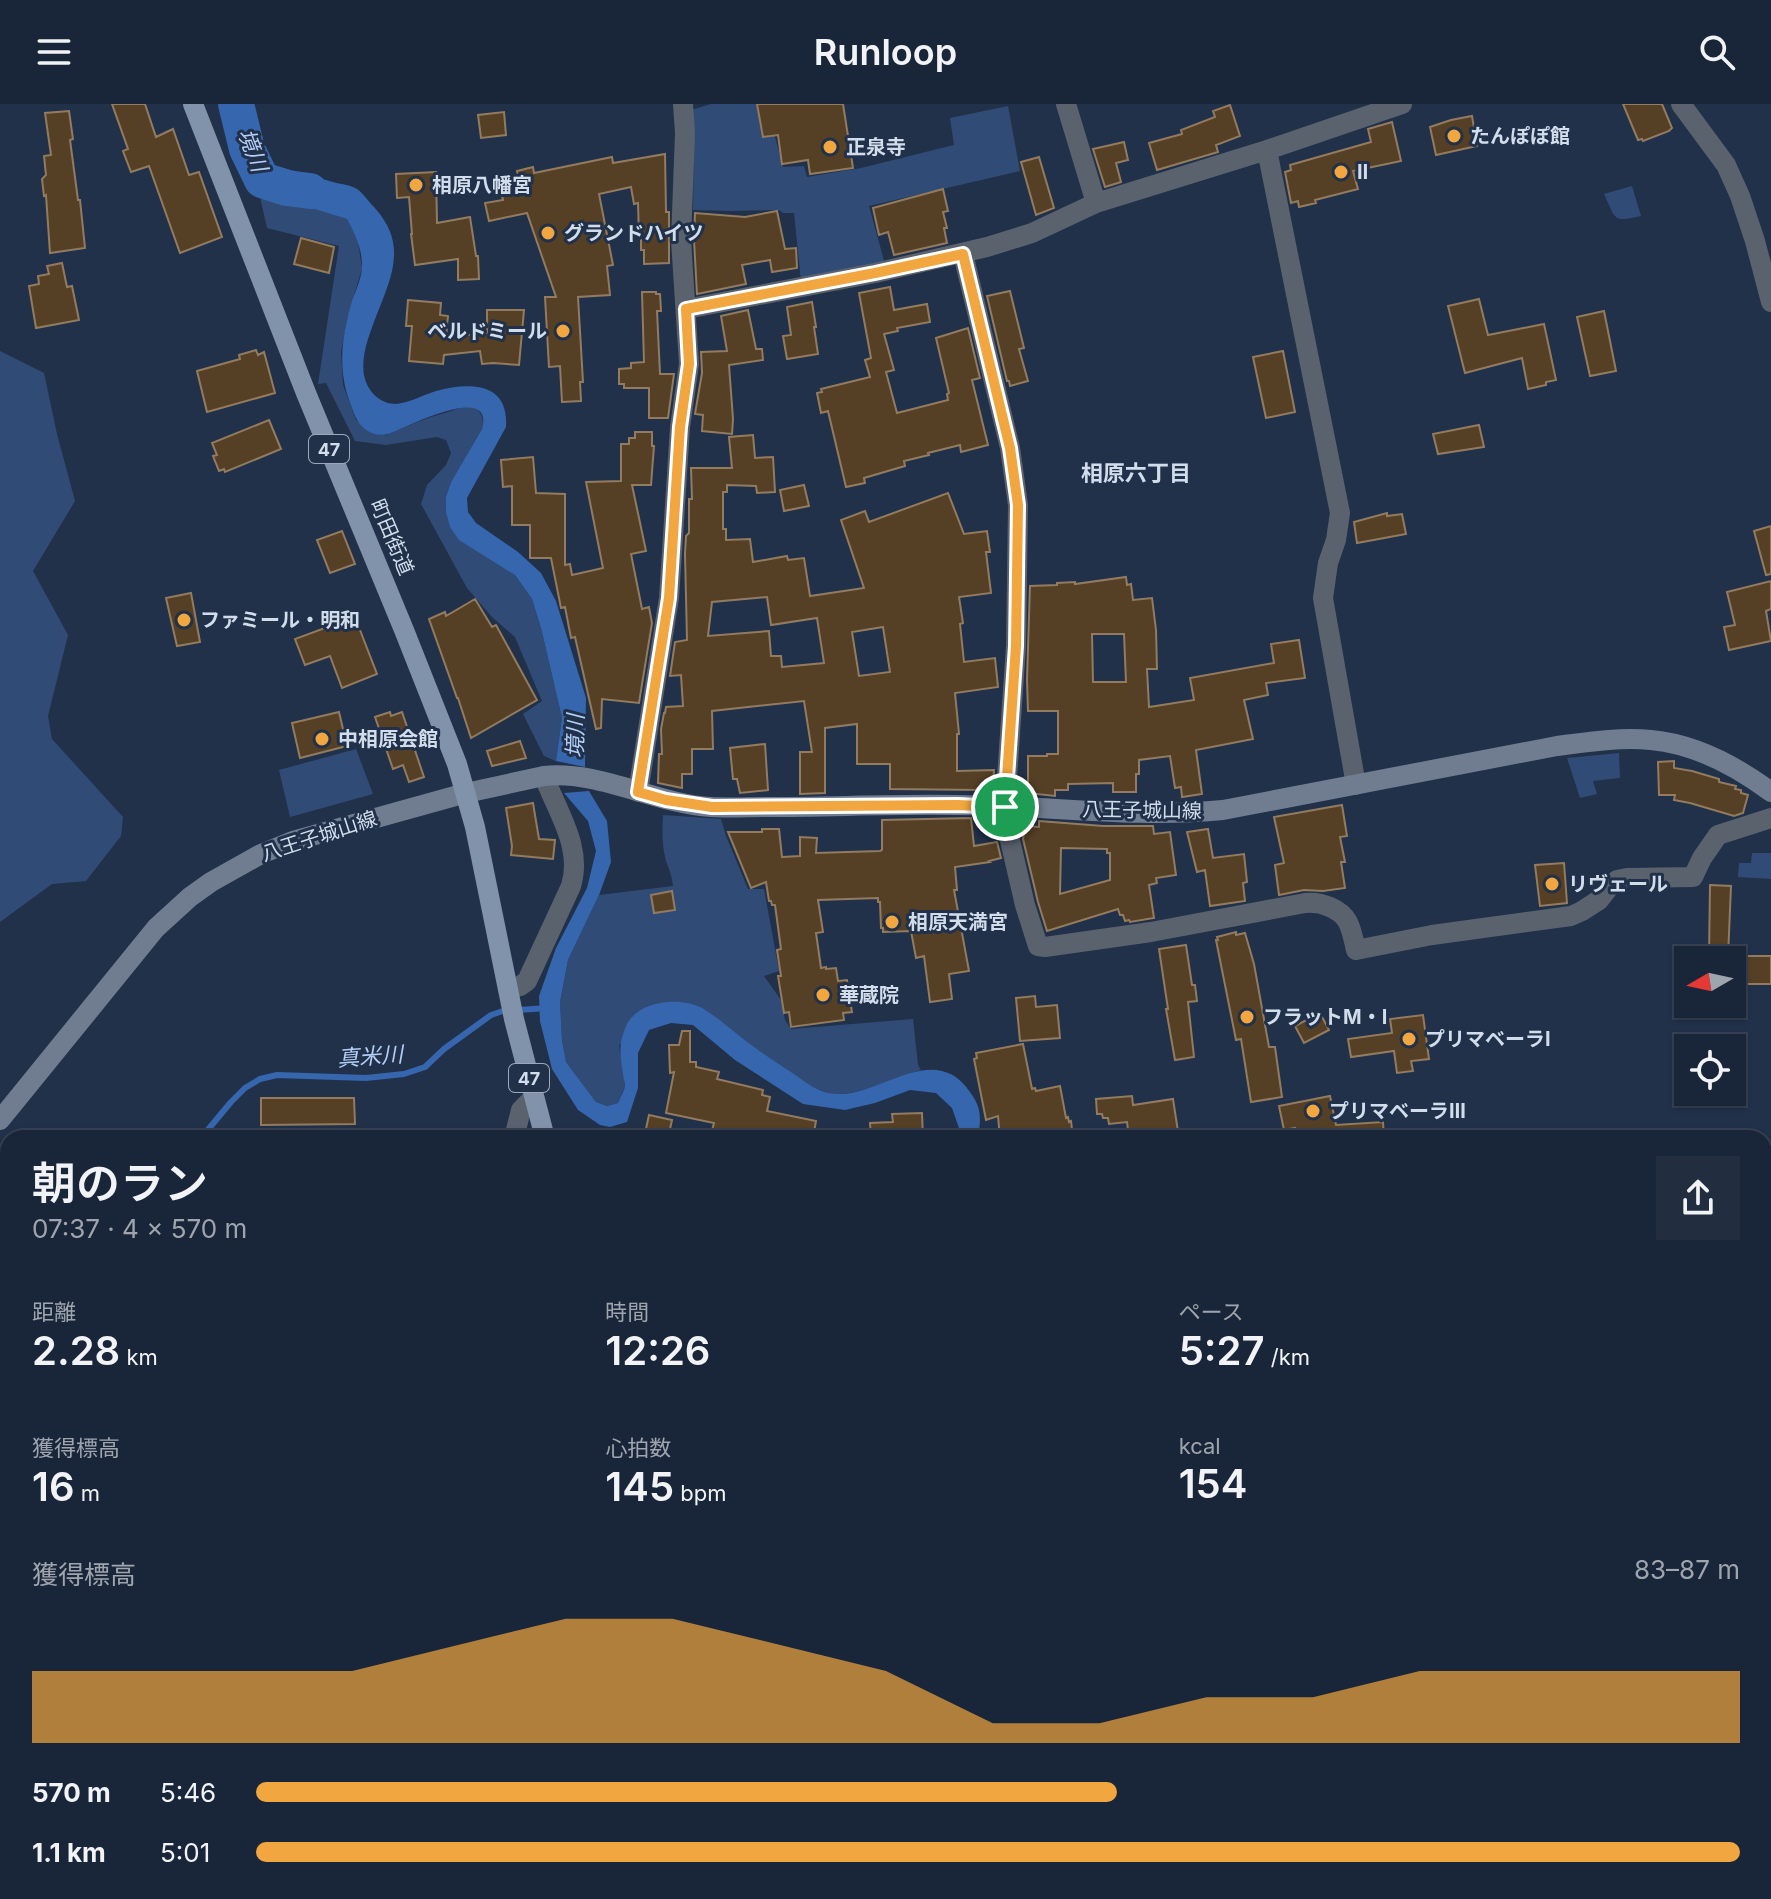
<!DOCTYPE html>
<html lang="ja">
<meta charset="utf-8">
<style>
:root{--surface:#192538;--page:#222d40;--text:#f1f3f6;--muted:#9fa5ae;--line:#374253;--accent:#f1a63f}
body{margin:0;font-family:Inter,"Noto Sans JP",sans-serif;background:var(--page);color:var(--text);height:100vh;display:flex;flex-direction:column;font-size:30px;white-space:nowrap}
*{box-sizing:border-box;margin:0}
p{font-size:26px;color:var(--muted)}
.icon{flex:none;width:44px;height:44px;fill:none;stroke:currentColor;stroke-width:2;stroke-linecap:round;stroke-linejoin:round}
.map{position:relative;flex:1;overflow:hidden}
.side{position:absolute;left:0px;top:1026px;width:1772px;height:770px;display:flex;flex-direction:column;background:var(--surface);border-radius:24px 24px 0 0;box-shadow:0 2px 6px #0004,0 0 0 2px var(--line)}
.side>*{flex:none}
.needle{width:52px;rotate:261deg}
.controls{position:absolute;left:1674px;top:842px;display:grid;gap:16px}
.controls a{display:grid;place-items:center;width:72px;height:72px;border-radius:0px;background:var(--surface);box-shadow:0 2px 6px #0004,0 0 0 2px var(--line);font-size:40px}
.pin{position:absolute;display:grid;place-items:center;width:68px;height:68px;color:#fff;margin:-34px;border:4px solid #fff;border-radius:50%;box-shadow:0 2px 8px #0007}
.round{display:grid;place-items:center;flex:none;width:84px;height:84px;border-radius:0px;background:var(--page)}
.overview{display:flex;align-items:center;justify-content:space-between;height:136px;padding:0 32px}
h1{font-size:44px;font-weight:600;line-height:60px}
.metrics{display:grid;grid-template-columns:repeat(3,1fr);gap:12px;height:136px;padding:8px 32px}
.metrics div{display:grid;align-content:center}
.metrics b{font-size:40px;font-weight:600}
.metrics small{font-size:22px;font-weight:400}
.metrics p{font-size:22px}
.chart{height:224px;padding:16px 32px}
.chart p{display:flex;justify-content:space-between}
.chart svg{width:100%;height:144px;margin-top:8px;fill:var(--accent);opacity:.7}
ul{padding:0 32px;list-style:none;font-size:26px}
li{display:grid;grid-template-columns:128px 96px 1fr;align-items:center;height:60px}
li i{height:20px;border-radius:10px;background:var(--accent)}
header{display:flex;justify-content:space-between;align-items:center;height:104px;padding:0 32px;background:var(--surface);font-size:36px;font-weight:600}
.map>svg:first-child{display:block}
.green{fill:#304c76}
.water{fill:#3566ae}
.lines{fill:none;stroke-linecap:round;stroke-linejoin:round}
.stream{stroke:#3566ae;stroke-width:6}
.river{stroke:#3566ae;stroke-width:36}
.building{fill:#554026;stroke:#927b5f;stroke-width:2;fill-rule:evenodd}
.minor{stroke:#5a626e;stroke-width:20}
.tertiary{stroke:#5a626e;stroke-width:20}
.secondary{stroke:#707d90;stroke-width:20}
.primary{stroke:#8192ab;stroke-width:20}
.route-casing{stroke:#fff;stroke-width:16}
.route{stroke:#f1a63f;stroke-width:10}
.poi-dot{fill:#f1a63f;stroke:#21314a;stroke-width:3}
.labels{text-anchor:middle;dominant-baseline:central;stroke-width:6;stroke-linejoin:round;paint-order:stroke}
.shield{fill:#21314a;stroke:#9da9bb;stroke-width:2}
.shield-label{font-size:18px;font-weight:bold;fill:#d2ddec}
.poi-label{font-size:20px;font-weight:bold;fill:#d2ddec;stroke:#21314a;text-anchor:start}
.street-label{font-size:20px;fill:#d2ddec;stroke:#21314a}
.water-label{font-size:22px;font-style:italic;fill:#b4cff7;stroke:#21314a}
.neighbourhood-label{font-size:22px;font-weight:bold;fill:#d2ddec;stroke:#21314a}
</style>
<header><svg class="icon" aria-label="menu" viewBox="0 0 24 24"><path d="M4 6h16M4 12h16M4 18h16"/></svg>Runloop<svg class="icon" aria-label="search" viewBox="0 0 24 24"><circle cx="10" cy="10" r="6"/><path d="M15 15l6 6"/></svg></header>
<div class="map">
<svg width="1771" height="1795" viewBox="0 0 1771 1795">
<rect width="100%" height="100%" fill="#21314a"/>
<path class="green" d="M711,0H769L774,29L783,63L804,62L807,73L861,64L954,41L950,14L1008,2L1020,67L869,102L885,160L801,177L794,109H783L779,106L731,107L693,106L694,30L691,6Z
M1632,82L1641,112C1612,119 1616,115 1604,90Z
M258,84L282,95L348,115L358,138L362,164L347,216L341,248L343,281L356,316L386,331C406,322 426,314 448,308C454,306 461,303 467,303C480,302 485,314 482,325L451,378L446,393L490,454L515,471L532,495L541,524L562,614L556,657L544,652L523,610L542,597L515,533L492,513L467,484L421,400L427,381L446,361L451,349L446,336L437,333L386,341L355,337L326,279L318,280L339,142L267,124Z
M0,247L44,269L57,330L75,397L33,467L68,531L48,612L52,635L123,713L121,732L86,777L52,780L0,818Z
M356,645L373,690L290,713L279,666Z
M1619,649L1620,674L1593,677L1597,690L1580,694L1567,654Z
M663,711L721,715L726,732L748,785H764L779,867L764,872L781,896L785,916L791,925L913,915L918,961L921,966C896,974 863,990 837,990C808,990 755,943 731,926C716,915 698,908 681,899L619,941L625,982L618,999L607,1002L596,998L566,958L562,936L560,898L568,856L599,791L673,782C672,772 669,765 666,757C662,743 662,726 663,711Z
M1752,749H1771V775L1738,773L1739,759H1751Z
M254,1788H460L463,1795H257Z"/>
<path class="water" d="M269,60C290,66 312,72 333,78C340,80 351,81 357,85C363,89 369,98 374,103C407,139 393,170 377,210C370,229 359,254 365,275C369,289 381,300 396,300C409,299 423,291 436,287C470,278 509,278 506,323L467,394L468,408L476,419L518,448L541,469L556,497L586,594L585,663L556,657L562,614L541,524L532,495L515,471L459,436L450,423L446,408V393L451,378L482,325C495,276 403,325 388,330C380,332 371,330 365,325C356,318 354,309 350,299C337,263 342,232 352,197C356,186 362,173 362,161C362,145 355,130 347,115L282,95L258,84Z
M589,687L607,717L611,758L599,791L568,856L560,898L562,936L566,958L596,998L607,1002L618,999C620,994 624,987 625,982C625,978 623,974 623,970C620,950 618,941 626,922C637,897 679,892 702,904C714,911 726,921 737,930C756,945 776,959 797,972C806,979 818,987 829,989C876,999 932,933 970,988C982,1004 981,1015 978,1034H958L960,1027L952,1004L936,989L910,986L875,999L845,1006L803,1000L735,956L693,921L671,919L649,926L638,949V984L627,1018L610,1023L600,1021L578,1006L552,965L540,917L539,892L556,844L587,784L596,747L588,717L564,689Z"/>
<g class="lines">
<path class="stream" d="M201,1034L231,998L245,984L260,975L277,971L366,974L404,970L425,963L444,945L491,911L503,907L547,904
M0,1234L8,1228"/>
<path class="river" d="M236,0L247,45L262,76L287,84L310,87"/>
</g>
<path class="building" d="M112,0H145L156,33L173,25L189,71L199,68L222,133L180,149L149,62L131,68L123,47L128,45Z
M757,0H843L853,64L810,70L808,56L782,60L778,31L763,33Z
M1623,0H1662L1672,24L1669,27L1643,37L1642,35L1638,36Z
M1230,1L1240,32L1216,41L1218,48L1157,66L1149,39L1182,30L1181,26L1215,13L1213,7Z
M69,7L73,35L70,36L78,96H80L85,144L50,149L46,91L44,92L42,75L46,71L44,52L51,51L45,9Z
M504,8L506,31L481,34L478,11Z
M1472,12L1477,42L1436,51L1430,23L1451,16Z
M1392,18L1401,57L1353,67L1358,85L1315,96L1316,99L1299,103L1298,97L1291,99L1285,68L1291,66L1290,61L1371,38L1368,25Z
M1124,38L1128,56L1116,59L1121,78L1105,83L1093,45Z
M665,50L666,108H669V159L644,160V146H641V133H639L638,99L634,100L631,83L599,90L613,161L607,162L610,191L578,193L583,278H580L581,297L562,298L560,262L549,263L545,193H556L527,109L489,117L485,99L503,96L499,79L519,76L517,67L533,63L534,69L612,53L613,59Z
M1039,53L1054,104L1036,111L1021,58Z
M436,68L437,119L470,113L476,152H478L479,175L458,176V155L415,161L411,130H412L409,93L397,94L396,70Z
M943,85L948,107L943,108L947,124H944L947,139L894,151L888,128L879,131L873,104Z
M777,107L785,145L796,144L797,164L772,168L770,156L742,161L746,180L697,190L694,136L695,109L745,113Z
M301,134L334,143L329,169L294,160Z
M62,159L67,183L72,182L79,216L36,224L29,182L39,180L38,172L49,170L47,162Z
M890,183L894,206L927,200L930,218L897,224L898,227L884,230L894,266L886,268L897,309L948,296L947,290L949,289L936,234L968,224L980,274L972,276L988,341L961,348L960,341L928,349L929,351L904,357L905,362L864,374L865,379L846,383L828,307L821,309L817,289L822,288L821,285L870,273L865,256L871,254L859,189Z
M1010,187L1024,244L1019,245L1028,277L1010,282L1009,277H1007L987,192Z
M642,188H656V190H660L661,207H657L660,270H674L668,314H649V284H624V280H619V265L631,264V259L644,258Z
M1479,195L1488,231L1544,220L1556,276L1546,278V281L1528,285L1522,254L1465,269L1448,202Z
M408,196L441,199L440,211L448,212L446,233L487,229V206H524L519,261L493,259L482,260L480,247L444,251L443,260L409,257L412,222H406Z
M812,198L816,223H814L818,250L787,255L783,232L791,231L787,203Z
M748,206L756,245H762L763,256L729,261L733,315L732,330L702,327L703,311L695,310L702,269L701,248L727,247L721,212Z
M1604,207L1616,267L1590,272L1577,213Z
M256,246L258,251L264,248L275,289L207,308L197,267L240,255L239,251Z
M1283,247L1295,308L1266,314L1253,253Z
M269,316L281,345L225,368L224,365L219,367L213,352L217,351L212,339Z
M1479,321L1484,343L1438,350L1433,330Z
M635,328H652V342H654L651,381H632L646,447L631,450L642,505L649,503L652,519L639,599L602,595L601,624L596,625L575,533L571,534L565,503L561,504L551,454H530V421H512V382L503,383L501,356L533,353L536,389L565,390V461L570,460L572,471L603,464L586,378L621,377V340H629V334H635Z
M753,331L755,354L773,353L775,388L757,389L756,382L727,381V388H723V425H726V436L750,435L753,458L787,452L788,456L804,454L810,492L864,484L841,416L865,407L869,418L948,389L964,430L987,427L990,448H986L991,489L959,493L963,519L960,520L964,558L995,554L998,583L955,589L959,630H957V667L994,666L993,681H991V684H983V686L890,685V660H857V620L825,624V689L800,690V648H812L804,597L712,607L713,645H692V670H682V684L658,679L659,650H662L661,625L664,609H665L666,603L683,602L681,571L670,572L675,538L687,536L685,450L686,432L689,429V395H692L691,364H732L729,333ZM767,493L771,521L817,514L824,559L782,563L781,552H771L769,527L708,532L712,498ZM883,523L890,568L859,572L852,528Z
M804,381L809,402L784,407L780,386Z
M1387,409V412L1402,410L1406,430L1357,439L1354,418Z
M1771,422V470L1766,471L1754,427Z
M342,427L355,460L330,469L317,436Z
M1126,473L1127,481L1131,480L1133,496L1152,494L1156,526L1157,565H1147L1149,603L1194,596L1190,574L1274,559L1271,540L1299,536L1305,574L1266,579L1268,591L1244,596L1253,635L1196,646L1202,690L1182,693L1181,683L1175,684L1170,652L1139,656V670H1136V688H1113V679L1068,680V686H1055V692L1028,689V652H1047V650H1058V607H1028L1027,576L1030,482L1057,481V479L1075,478V480ZM1092,530H1124L1126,578H1093Z
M1771,477V505L1766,507L1771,537L1729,546L1724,523L1735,521L1727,488Z
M191,489L200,538L177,542L166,494Z
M475,495L492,523L496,521L537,596L471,634L458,594H457L429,515L445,508L446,512Z
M353,508L377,570L342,584L330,552L305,561L295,535L325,524L323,520Z
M339,608L347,642L300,654L292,619Z
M390,608L391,612L402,608L424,673L409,678L403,661L393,665L375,613Z
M520,637L526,654L492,662L487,647Z
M765,640L768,686L740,689L737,675H733L730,644Z
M1674,657V664L1692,667L1719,675V678L1736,682L1735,685L1741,686V689L1748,691L1743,709L1734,712L1690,699L1674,696L1675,691H1659L1658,658Z
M533,699L539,735L555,736L553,755L511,751L512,742L506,704Z
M1342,701L1347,732L1340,733L1345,758H1341L1345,784L1323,787L1304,786L1279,791L1275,761L1284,759L1274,713Z
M971,714L974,742L997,738L1001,754L989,757L990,758L955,763L957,786H954L969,867L949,870L952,895L930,898L924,852L916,854L911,827L883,828V824H881L880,798H878V794L818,796L823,828L816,829L821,864L826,863V865L836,864L838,877L847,876L852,908L843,909L844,916L791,923L789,908L784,909L778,872H781L777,846L781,845L775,801H772L771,797H769L766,778L751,784L728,728H762V725H779L782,753L800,752V733L817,734L816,749L880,747L882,746V716Z
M1039,717L1103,722H1153L1154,730L1170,728L1176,771L1156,774L1157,779L1149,781L1154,814L1130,818L1129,816L1125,817L1123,811H1120L1118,805L1047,827L1038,798L1023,735L1024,729H1026V722L1039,723ZM1061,744L1107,745V749H1110V776L1060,790Z
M1208,725L1213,754L1244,750L1247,778L1243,779L1245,797L1210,802L1205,766L1197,768L1187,728Z
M1564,759L1567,799L1540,802L1535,761Z
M1710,781L1731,782L1728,853H1709Z
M672,787L675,806L654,809L651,791Z
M1236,828V831L1245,829L1254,860L1269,943H1275L1282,993L1251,998L1241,935L1236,936L1216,836H1218L1217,833Z
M1186,841L1192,881H1195L1197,897L1188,898L1194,953L1175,956L1166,905H1168L1159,845Z
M1743,852H1771V880H1744Z
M1035,892L1036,903L1057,901L1060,934L1020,937L1016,894Z
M1320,909L1329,926L1304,939L1295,922Z
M1423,911L1429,955L1411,957L1413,967L1397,969L1394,947L1351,953L1348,935L1392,929L1390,915Z
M682,927H690V958H696V963L719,968L717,975L763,986L762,991L770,993L767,1007L816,1017L813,1034H794L766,1029L765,1034H710L714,1019L666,1009L674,968L670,969L669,941H679Z
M1023,940L1032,985L1035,984L1036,987L1060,982L1066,1014L1068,1013L1069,1018L1071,1017L1073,1034H1000L998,1012L986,1016L974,955L977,954L976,949Z
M1132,992L1133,1001L1173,995L1179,1034H1129L1127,1018L1109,1020L1108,1014H1103L1102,1010H1097L1096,995Z
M1330,992L1336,1021L1383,1018L1384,1034H1297L1295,1024L1284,1026L1279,1002Z
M261,994H354L355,1020L261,1021Z
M922,1009L923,1034H871L870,1019L893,1018L892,1010Z
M649,1011L672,1016L668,1034H644Z"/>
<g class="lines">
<path class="minor" d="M1066,0L1096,99
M1681,0L1726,61L1740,92L1755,137L1771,198
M1267,46L1340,409L1336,436L1328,459L1323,494L1356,681
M963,150L1010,344L1018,401L1016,542L1005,703L1009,732L1025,801L1038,842L1045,843L1151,828L1305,799C1315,798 1321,799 1330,803C1351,812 1351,826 1356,846L1432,831L1571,812L1582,807L1599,796L1610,782L1617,776L1627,774L1693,773L1702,754L1718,731L1771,714
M686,205L875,169L987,143L1032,129L1096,99L1267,46L1402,0
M638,688L669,494L680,323L689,260L681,136L685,29L683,0
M508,885L520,882L527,877L571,782C583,743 557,708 544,672
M514,1034L521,1006L534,993
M1764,1068L1771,1066
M0,1256L8,1250
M1764,1457L1771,1454
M1764,1611H1771
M1314,1795L1315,1788"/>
<path class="tertiary" d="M1764,1165L1771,1160
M1703,1795L1704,1788"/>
<path class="secondary" d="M0,1016L156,824L190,793L211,778L261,750L293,737L466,689L544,672C599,666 656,700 711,703C729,704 748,703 766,703C829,703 892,700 955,701C1044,701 1133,715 1223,706L1557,642C1588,638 1620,633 1651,636C1695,640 1736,662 1771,688"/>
<path class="primary" d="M193,0L306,289L404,526L457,660L475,723L514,915L545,1034
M713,1788L714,1795"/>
</g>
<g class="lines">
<g class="route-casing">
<path id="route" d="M963,150L1010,344L1018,401L1016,542L1005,703L957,701L712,703L666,696L638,688L669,494L680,323L689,260L686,205L875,169Z"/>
</g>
<use href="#route" class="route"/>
</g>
<g class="poi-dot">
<circle cx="1454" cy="32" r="8"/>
<circle cx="830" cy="43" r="8"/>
<circle cx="1341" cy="68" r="8"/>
<circle cx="416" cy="81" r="8"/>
<circle cx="548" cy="129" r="8"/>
<circle cx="563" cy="227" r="8"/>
<circle cx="184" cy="516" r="8"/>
<circle cx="322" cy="635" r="8"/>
<circle cx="1552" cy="780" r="8"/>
<circle cx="892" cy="818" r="8"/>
<circle cx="823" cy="891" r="8"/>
<circle cx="1247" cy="913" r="8"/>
<circle cx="1409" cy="935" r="8"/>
<circle cx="1313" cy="1007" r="8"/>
</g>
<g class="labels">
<g class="shield">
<rect x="309" y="331" width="40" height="28" rx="6"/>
<rect x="509" y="960" width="40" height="28" rx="6"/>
</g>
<g class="shield-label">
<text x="329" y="345">47</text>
<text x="529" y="974">47</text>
</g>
<g class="poi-label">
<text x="1470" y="32">たんぽぽ館</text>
<text x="846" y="43">正泉寺</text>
<text x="1357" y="68">Ⅱ</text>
<text x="432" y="81">相原八幡宮</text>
<text x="564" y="129">グランドハイツ</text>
<text x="547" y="227" text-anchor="end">ベルドミール</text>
<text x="200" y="516">ファミール・明和</text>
<text x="338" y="635">中相原会館</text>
<text x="1568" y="780">リヴェール</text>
<text x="908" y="818">相原天満宮</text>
<text x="839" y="891">華蔵院</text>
<text x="1263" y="913">フラットM・I</text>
<text x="1425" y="935">プリマベーラⅠ</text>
<text x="1329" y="1007">プリマベーラⅢ</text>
</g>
<g class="street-label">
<text transform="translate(392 433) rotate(67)">町田街道</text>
<text transform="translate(1142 706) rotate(1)">八王子城山線</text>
<text transform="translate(319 732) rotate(-18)">八王子城山線</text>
</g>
<g class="water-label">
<text transform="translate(253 46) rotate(69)">境川</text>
<text transform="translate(575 632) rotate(-89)">境川</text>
<text transform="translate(370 952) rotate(-4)">真米川</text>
</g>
<g class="neighbourhood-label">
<text x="1136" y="369">相原六丁目</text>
</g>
</g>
</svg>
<div class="controls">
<a><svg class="needle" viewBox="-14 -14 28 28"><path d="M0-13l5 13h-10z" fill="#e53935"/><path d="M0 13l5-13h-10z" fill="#9fa5ae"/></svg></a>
<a><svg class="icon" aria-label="locate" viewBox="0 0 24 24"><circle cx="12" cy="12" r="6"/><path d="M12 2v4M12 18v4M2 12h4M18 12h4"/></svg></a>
</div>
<div class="pin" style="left:1005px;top:703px;background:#1e9e55"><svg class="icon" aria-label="arrive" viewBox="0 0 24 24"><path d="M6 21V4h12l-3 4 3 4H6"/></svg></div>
<section class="side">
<div class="overview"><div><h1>朝のラン</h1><p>07:37 · 4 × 570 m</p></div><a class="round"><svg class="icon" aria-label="share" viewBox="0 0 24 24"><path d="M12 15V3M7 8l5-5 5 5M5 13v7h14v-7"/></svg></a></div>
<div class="metrics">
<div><p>距離</p><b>2.28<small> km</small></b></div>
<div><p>時間</p><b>12:26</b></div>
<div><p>ペース</p><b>5:27<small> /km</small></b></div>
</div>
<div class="metrics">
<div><p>獲得標高</p><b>16<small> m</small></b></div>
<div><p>心拍数</p><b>145<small> bpm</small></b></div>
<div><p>kcal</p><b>154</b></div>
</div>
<div class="chart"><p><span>獲得標高</span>83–87 m</p>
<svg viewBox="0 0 160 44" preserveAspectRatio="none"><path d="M0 44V22L10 22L20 22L30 22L40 14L50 6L60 6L70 14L80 22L90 38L100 38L110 30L120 30L130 22L140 22L150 22L160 22V44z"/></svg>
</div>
<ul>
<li><b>570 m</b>5:46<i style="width:58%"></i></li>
<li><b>1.1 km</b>5:01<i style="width:100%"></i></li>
</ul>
</section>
</div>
